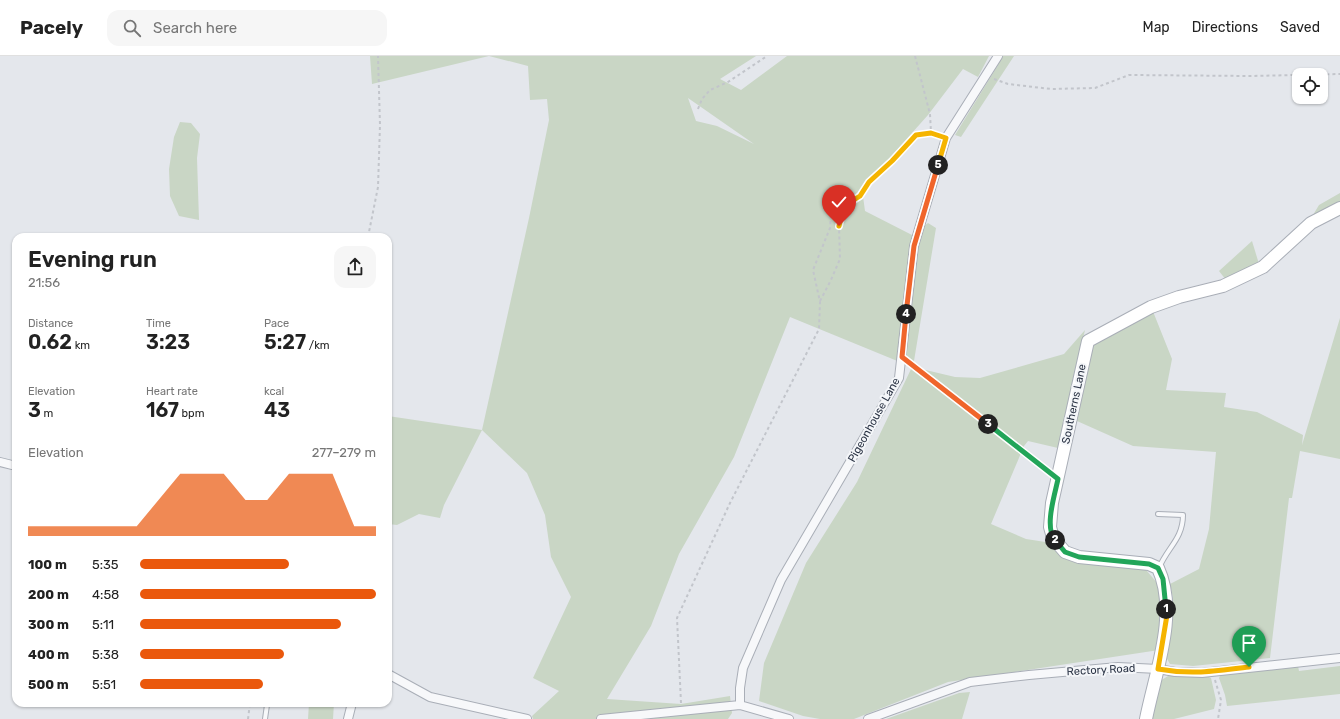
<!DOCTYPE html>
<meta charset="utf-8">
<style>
:root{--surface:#fff;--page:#f6f6f6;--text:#222;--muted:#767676;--line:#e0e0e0;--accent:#ea580c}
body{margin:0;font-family:Rubik,sans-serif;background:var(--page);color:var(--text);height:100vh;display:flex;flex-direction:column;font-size:15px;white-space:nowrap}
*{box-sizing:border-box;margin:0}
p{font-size:13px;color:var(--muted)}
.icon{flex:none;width:22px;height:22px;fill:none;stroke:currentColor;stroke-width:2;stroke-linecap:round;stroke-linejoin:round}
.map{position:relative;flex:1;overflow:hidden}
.side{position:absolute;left:12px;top:177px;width:380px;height:474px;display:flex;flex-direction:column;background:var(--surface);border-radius:12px;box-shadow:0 1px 3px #0004}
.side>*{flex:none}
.fabs{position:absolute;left:1292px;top:12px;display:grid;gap:8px}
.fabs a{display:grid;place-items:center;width:36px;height:36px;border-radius:8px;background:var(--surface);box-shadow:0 1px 3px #0004;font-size:20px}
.pin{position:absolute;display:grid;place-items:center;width:34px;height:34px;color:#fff;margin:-41px -17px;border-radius:50% 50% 50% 0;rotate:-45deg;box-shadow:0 0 4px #0007}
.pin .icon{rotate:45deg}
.km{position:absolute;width:20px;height:20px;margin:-10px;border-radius:50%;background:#222;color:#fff;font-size:11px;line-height:20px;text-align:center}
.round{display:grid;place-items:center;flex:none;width:42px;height:42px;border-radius:12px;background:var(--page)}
.overview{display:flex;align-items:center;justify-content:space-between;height:68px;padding:0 16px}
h1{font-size:22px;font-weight:600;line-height:30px}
.figures{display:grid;grid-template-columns:repeat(3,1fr);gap:6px;height:68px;padding:4px 16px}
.figures div{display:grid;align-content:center}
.figures b{font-size:20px;font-weight:600}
.figures small{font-size:11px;font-weight:400}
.figures p{font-size:11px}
.chart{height:112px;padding:8px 16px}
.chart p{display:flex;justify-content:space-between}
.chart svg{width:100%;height:72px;margin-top:4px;fill:var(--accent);opacity:.7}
ul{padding:0 16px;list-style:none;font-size:13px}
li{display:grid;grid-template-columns:64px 48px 1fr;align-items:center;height:30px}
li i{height:10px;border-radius:5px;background:var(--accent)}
header{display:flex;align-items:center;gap:24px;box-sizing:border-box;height:56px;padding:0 20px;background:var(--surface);border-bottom:1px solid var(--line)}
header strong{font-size:19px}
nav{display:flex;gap:22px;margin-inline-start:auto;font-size:14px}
.search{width:280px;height:36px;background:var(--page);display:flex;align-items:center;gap:10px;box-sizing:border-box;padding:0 14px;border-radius:12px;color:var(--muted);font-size:15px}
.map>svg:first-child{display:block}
.green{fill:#c9d6c5;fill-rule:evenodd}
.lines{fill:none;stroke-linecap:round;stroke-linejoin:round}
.lane-casing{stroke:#a9aeb7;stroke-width:6}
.street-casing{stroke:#a9aeb7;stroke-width:10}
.secondary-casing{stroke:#a9aeb7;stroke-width:14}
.path{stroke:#c2c5cb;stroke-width:2;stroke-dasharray:3 3;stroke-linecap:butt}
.lane{stroke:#f7f8fa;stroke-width:4}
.street{stroke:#f7f8fa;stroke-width:8}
.secondary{stroke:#fff;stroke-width:12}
.split-1-casing{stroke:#fff;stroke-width:8}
.split-2-casing{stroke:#fff;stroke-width:8}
.split-3-casing{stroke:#fff;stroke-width:8}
.split-4-casing{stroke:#fff;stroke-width:8}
.split-5-casing{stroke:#fff;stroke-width:8}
.split-6-casing{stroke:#fff;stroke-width:8}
.split-1{stroke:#f5b400;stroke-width:5}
.split-2{stroke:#22a559;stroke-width:5}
.split-3{stroke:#22a559;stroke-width:5}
.split-4{stroke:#f0652b;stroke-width:5}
.split-5{stroke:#f0652b;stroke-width:5}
.split-6{stroke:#f5b400;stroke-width:5}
.labels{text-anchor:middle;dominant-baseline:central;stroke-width:4;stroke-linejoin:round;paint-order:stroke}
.street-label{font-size:11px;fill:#2b3445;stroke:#f4f6f9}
</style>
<header>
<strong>Pacely</strong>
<div class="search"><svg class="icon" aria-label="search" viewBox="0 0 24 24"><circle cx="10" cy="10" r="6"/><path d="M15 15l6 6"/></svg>Search here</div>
<nav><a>Map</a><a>Directions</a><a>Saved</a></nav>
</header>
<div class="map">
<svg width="1340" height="663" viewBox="0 0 1340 663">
<rect width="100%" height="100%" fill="#e4e7ec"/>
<path class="green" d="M370,0H756L720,23L741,34L787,0H989L978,21L963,13L928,59L862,133L865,155L912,179L928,167L936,172L913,311L955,321L980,322L1064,298L1085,274L1058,392L1028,385L1024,390L991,468L1026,483L1052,487L1066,502L1146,514L1159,529V594L948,626L854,663H820L803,660L759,645L764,607L806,507L857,426L912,311L790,261L734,401L679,498L651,570L607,643L681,648L730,640L732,657L728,663H533L532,660L559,635L533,622L571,541L551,501L545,459L527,417L482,374L444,449L440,462L419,458L397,469L388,468V360L482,374L529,162L549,64L547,43L530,44L528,10L489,0L372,28ZM688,42L754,88L717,70L696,65Z
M1000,0H1014L961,81L955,79L998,9Z
M180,66L191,67L200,78L197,102L199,164L179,160L170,140L169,113L174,81Z
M1340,137V146L1313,159L1319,149Z
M1252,185L1259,208L1226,224L1219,215Z
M1152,253L1172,303L1166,334L1226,337L1224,351L1257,356L1303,379L1302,389L1340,262V403L1300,395L1292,442H1289L1270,602L1193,610L1170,608L1166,601C1171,578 1177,551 1170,528L1199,513L1209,473L1216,396L1133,390L1077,365L1092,288Z
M1298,610L1299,615L1340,610V638L1227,650L1225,639L1219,622L1221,618Z
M1168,620H1207L1211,622L1216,644L1214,653L1174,663H1150L1160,625Z
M970,636L962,663H886L959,637Z
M309,647H334L333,663H308Z"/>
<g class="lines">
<g class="lane-casing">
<path id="lane" d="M1158,458L1183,459C1183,483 1167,492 1159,512
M265,663L267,649"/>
</g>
<g class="street-casing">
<path id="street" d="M0,406L16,410
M388,618L430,641L527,663
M740,649V632L743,612L781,524L899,322L914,190L946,82L998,0
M348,663L352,647
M601,663L740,649L789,663
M868,663L970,626L1029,619L1118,611L1158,613L1175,616L1202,617L1340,602"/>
</g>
<g class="secondary-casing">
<path id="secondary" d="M1146,663C1155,617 1179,557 1158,512L1149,508L1079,501L1065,496L1053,482L1050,471L1052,447L1088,285L1151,251L1179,241L1223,230L1263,211L1311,167L1340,152"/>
</g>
<path class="path" d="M915,0L930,58L931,77
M994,23L1008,28L1051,33L1095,32L1129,19L1251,20L1340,18
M698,53L702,43L710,34L728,26L767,0
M368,181L378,131L380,69L378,0
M820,245L831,224L840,203L839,170L844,150
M909,306L1049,416
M1215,624L1221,644L1218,663
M681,647L677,562L730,447L819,273L820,246L813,214L830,172L831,157L861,140L869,126L892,105L916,79L931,77L937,79
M248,663L250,647"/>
<use href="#lane" class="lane"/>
<use href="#street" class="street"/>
<use href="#secondary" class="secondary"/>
</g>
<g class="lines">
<g class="split-1-casing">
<path id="split-1" d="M1166,553L1167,559L1158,613C1191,619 1217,615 1249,611"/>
</g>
<g class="split-2-casing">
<path id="split-2" d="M1055,484L1065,496L1079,501L1149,508L1158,512L1163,523L1166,553"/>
</g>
<g class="split-3-casing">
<path id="split-3" d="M988,368L1058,423C1055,438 1044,471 1055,484"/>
</g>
<g class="split-4-casing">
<path id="split-4" d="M906,258L902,301L988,368"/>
</g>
<g class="split-5-casing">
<path id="split-5" d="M906,258L914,190L938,109"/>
</g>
<g class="split-6-casing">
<path id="split-6" d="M839,170L844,150L860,140L869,126L892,105L916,79L931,77L946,82L938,109"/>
</g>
<use href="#split-1" class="split-1"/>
<use href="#split-2" class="split-2"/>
<use href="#split-3" class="split-3"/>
<use href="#split-4" class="split-4"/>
<use href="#split-5" class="split-5"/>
<use href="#split-6" class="split-6"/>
</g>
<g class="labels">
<g class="street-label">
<text transform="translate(1074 348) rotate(-78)">Southerns Lane</text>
<text transform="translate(874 364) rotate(-61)">Pigeonhouse Lane</text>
<text transform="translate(1101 614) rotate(-3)">Rectory Road</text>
</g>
</g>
</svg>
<div class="fabs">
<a><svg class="icon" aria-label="locate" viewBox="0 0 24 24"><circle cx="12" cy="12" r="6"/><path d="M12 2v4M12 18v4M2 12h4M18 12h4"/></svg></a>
</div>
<div class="pin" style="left:1249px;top:611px;background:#1e9e55"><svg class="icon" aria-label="arrive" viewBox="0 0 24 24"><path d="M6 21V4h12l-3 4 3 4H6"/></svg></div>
<div class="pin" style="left:839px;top:170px;background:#d93025"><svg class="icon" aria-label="check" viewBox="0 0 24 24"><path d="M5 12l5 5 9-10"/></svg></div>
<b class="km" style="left:1166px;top:553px">1</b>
<b class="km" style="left:1055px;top:484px">2</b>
<b class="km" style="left:988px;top:368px">3</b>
<b class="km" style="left:906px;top:258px">4</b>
<b class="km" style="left:938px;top:109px">5</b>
<section class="side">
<div class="overview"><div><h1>Evening run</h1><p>21:56</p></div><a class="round"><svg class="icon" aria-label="share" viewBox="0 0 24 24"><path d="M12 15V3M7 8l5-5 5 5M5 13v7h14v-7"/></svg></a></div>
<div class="figures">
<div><p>Distance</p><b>0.62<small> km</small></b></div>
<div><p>Time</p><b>3:23</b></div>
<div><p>Pace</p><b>5:27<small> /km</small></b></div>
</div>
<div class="figures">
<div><p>Elevation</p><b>3<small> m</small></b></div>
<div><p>Heart rate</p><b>167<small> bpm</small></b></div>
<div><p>kcal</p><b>43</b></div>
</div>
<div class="chart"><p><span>Elevation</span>277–279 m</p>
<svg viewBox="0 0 160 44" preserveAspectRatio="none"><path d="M0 44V38L10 38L20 38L30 38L40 38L50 38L60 22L70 6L80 6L90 6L100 22L110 22L120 6L130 6L140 6L150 38L160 38V44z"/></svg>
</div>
<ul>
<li><b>100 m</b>5:35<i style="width:63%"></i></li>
<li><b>200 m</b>4:58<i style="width:100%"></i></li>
<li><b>300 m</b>5:11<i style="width:85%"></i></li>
<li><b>400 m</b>5:38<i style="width:61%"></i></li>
<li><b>500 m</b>5:51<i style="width:52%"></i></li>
</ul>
</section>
</div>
